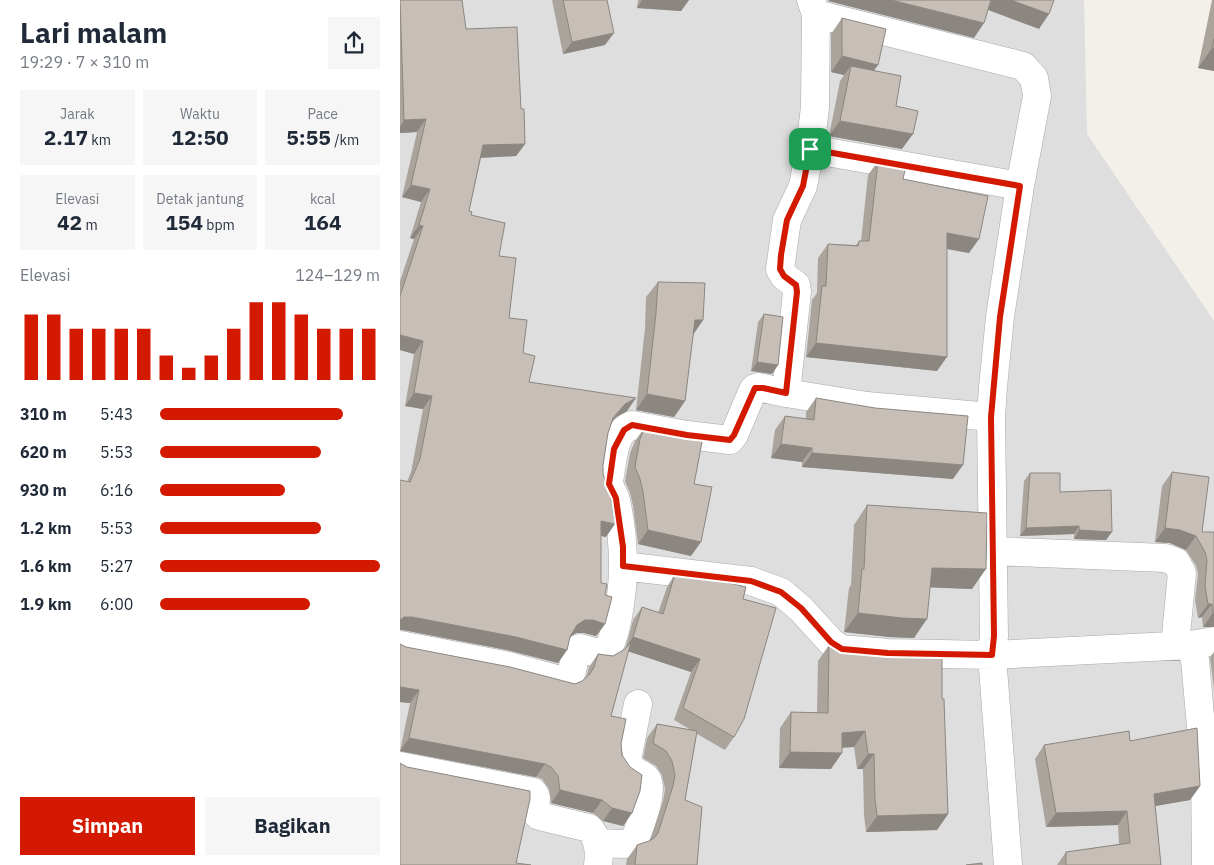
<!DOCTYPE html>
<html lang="id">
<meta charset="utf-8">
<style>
:root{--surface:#fff;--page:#f6f6f7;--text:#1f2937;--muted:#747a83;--accent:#d31a00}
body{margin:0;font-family:"IBM Plex Sans",sans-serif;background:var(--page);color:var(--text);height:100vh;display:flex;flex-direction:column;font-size:19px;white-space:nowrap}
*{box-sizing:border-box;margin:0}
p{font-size:16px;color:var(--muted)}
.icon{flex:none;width:28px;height:28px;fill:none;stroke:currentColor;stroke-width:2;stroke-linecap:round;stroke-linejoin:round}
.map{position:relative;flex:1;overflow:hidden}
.panel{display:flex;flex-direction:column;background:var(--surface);width:400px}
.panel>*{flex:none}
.pin{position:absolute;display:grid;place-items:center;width:42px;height:42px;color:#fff;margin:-21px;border-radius:10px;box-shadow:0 2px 8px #0006}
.round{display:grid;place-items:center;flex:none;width:52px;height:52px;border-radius:0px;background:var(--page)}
.head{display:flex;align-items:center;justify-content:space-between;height:85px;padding:0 20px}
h1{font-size:28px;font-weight:700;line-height:38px}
.metrics{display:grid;grid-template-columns:repeat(3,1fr);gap:8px;height:85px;padding:5px 20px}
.metrics div{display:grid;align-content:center;border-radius:0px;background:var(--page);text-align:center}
.metrics b{font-size:21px;font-weight:700}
.metrics small{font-size:14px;font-weight:400}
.metrics p{font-size:14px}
.chart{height:140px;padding:10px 20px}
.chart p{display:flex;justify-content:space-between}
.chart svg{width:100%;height:90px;margin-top:5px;stroke:var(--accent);stroke-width:6}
.primary-button{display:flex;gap:10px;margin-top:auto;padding:10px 20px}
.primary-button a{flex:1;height:58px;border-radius:0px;background:var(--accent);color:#fff;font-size:20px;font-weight:700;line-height:58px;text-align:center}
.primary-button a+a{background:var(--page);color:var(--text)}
ul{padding:0 20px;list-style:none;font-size:16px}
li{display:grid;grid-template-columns:80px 60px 1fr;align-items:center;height:38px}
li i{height:12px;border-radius:6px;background:var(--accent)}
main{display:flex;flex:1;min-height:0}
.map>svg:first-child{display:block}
.residential{fill:#dfdede}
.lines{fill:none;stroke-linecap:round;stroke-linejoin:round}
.street-casing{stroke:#a8a8a8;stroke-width:29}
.street{stroke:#fff;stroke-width:28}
.wall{fill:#aba49d}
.shaded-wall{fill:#8b8680}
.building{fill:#c7bfb7;stroke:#8b8680}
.route-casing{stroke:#fff;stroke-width:10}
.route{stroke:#d31a00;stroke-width:6}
</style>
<main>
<section class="panel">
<div class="head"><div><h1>Lari malam</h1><p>19:29 · 7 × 310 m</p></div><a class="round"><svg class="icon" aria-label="share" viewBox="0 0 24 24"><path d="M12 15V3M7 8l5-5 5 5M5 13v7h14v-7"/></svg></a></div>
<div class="metrics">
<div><p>Jarak</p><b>2.17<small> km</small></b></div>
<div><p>Waktu</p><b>12:50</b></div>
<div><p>Pace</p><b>5:55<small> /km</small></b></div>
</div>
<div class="metrics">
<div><p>Elevasi</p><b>42<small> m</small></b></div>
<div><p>Detak jantung</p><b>154<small> bpm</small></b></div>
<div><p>kcal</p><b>164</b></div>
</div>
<div class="chart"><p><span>Elevasi</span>124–129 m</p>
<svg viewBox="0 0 160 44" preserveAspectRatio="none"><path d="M5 44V12M15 44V12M25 44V19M35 44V19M45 44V19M55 44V19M65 44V32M75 44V38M85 44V32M95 44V19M105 44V6M115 44V6M125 44V12M135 44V19M145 44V19M155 44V19"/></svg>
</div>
<ul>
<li><b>310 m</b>5:43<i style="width:83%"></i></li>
<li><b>620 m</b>5:53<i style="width:73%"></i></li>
<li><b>930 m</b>6:16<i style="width:57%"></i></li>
<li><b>1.2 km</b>5:53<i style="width:73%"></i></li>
<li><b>1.6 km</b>5:27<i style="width:100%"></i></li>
<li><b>1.9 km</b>6:00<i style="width:68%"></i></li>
</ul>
<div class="primary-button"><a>Simpan</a><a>Bagikan</a></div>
</section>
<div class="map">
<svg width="814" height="865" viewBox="0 0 814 865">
<rect width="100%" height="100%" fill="#f2f0e8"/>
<path class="residential" d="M0,0H684L687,134L814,321V865H0Z"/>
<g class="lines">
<g class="street-casing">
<path id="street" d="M416,14L623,66L634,78L637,96L620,186L600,317L593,387L591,417L594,636L592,655L608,865
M410,149L620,186
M386,393L397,292L396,285L384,276L380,269L387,220L403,186L410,149L415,107L416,14L411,0
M591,417L467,406L386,393L358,387L355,388L353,390L334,435L330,440L287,435L232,425C215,431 214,453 211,468C211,473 209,478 209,483C210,489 215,495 216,501C221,523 223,544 223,566L351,581L381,592L401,609L431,642L441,649L488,653L592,655L790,645L795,660L805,771L806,865
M592,551L765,558L776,562L782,573L775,645
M0,645L104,665L164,681C177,675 170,657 180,648L201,654C218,649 223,583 223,566
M790,645L814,641
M0,766L133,792L136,797L135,812L139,816L189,828C198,838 200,852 198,865
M197,843L225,844L234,841C239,829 256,787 246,778C238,771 229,771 227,760L238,704"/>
</g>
<use href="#street" class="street"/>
</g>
<path class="wall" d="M0,0L66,29L121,109L125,144L116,156L81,158L69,211L71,215L99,256L109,318L123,353L129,382L227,411L216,417L213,420L208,433L203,465L206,537L201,536V583L205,595V624L196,636L184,633H176L170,637L167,650L158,663L107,650L3,630L7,482L11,472L23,409L5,406L14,354L0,350V281L14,239L10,238L21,202L2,197L17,132L0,133Z
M152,0H207L205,45L163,54Z
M238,0H289L281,11L237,8Z
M812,0H814V71L798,68Z
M442,18L496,106L502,149L429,136L440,81L444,75L431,72V34Z
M478,161L503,179L569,253L547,249L537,371L406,357L412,300L417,293L418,258L428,244L456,245L459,241H461L468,175Z
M258,282L303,320L293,335L285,401L274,417L236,410L245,328L246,297Z
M364,314L378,365L372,374L351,371L358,322Z
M416,398L553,479L402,467V462L371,458L375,430L385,416L406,419V412Z
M245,427L294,484L291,556L238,544L233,506L230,493L225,481L230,453L235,441Z
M772,472L802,532H814V627H803L802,617L798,618L795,600L798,574L796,566L786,550L770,543L755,542L762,486Z
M630,473L706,540L674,539V534L620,536L624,481Z
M467,505L572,589L530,587L514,638L489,637L444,632L449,588L451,585L454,525Z
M275,574L343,599L334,737L325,750L297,734L285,800L297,865H226L227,859L237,845L250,841L263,801L265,789L262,775L256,766L243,758L247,738L257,724L291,730L274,720L291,672L228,651L211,716L221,744L232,813L223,826L203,821L193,813L151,803L149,789L142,779L136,777L0,751L10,703L0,702V644L6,647L175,684L182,681L186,678L189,667L198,654L213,656L225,650L233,620L242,607L258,613L267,587Z
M429,645L542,699L548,814L537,830L466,832L464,815L463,769H457L454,747L442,748L431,769L379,768L380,728L391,712L417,713L418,661Z
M814,652V689L810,657Z
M730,741L800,786L790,800L755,806L761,865H657L666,852L719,844L718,825L646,827L635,759L644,745Z"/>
<path class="shaded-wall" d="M242,0H289L281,11L237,8Z
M429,0H491L584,23L574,38L428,1Z
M588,0H611L649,14L639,29L583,8Z
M214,33L205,45L163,54L172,42Z
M812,48L814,49V71L798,68Z
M442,56L478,65L467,80L451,66L444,75L431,72Z
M26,119L17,132L0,133V127L4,120Z
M440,121L513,134L502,149L429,136Z
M125,144L116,156L74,158L83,145Z
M11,185L30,189L21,202L2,197Z
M19,225L23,226L14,239L10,238Z
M547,233L579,239L569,253L537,247Z
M295,320H303L292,336Z
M0,335L23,341L14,354L0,350Z
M416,343L547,357L537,371L406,357Z
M357,362L378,365L372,374L351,371Z
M14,393L32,396L23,409L5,406Z
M247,394L285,401L274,417L236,410Z
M236,398L227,411L216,417L204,431L225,404Z
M381,444L412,448L402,462L371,458Z
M412,453L563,465L553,479L402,467Z
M201,521L215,524L206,537L192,534Z
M679,526L674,534L620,536L626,528Z
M765,528L780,530L796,536L786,550L770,543L755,542Z
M248,530L301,542L291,556L238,544Z
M679,530L712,532L706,540L674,539Z
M532,568L586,569L572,589L519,587Z
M808,604H812L802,617L798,618Z
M458,613L527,619L514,638L489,637L444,632Z
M813,613H814V627H803Z
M4,617H12L116,637L167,650L158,663L107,650L3,630H0V620Z
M185,620H193L205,624L196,636L184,633H176L168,638L177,625Z
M233,637L300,659L291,672L224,650Z
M0,687L19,690L10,703L0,702Z
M465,731L454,747L431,748L442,733Z
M9,738L145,764L136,777L0,751Z
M390,752L442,753L431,769L379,768Z
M468,754H474L463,769H457Z
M800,786L790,800L744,808L754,794Z
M160,790L202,800L193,813L151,803Z
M212,808L232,813L223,826L203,821Z
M727,811L718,825L646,827L656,813Z
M548,814L537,830L466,832L477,816Z"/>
<path class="building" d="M0,0H62L66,29L117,27L121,109H124L125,144L83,145L69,211L72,212L71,215L105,223L99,256L116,258L109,318L127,320L123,353L135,356L129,382L236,398L225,404L213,418L208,433L203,465V474L210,492L215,524L201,521V583L207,584L205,595L212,597L205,624L193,620H185L177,625L170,637L167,650L116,637L12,617H4L0,620V480L10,482L20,459L32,396L14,393L23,341L0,335V296L23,226L19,225L30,189L11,185L26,119L4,120Z
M163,0H207L214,33L172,42Z
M491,0H591L584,23Z
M611,0H654L649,14Z
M442,18L486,29L478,65L442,56Z
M814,38V49L812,48Z
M451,66L501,76L496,106L518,111L513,134L440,121Z
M478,161L506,166L503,179L588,196L579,239L547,233V357L416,343L422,286H426L428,244L458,246L459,241H469Z
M258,282L305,283L303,320H295L285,401L247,394L256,313Z
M364,314L383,317L378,365L357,362Z
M416,398L475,408L568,416L563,465L412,453V448L381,444L385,416L414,420Z
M245,427L303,437L294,484L312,487L301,542L248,530L243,492L240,479L235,467L240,439Z
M772,472L809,477L802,532H814V613H813L812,604H808L805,586L807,560L805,552L796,536L780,530L765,528Z
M630,473H660V492L711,490L712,532L679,530V526L626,528Z
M467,505L587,513L586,569L532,568L527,619L502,618L458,613L462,569H464Z
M275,574L313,579L346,587L343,599L376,608L344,719L334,737L283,708L300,659L233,637L242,607L263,614Z
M231,642L211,716L226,719L221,744L222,755L230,767L242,775L240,791L232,813L212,808L202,800L160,790L158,776L151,767L145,764L9,738L19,690L0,687V644L6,647L110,667L175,684L182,681L190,674L194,667L198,654L213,656L225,649Z
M429,645L442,646L451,649L498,653L542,654V699H544L548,814L477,816L475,799L474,754H468L465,731L442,733V753L390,752L391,712L428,713Z
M257,724L297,731L285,800L302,807L297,865H235L237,845L249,841L254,838L258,833L273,786L275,775L272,761L266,751L253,743Z
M797,728L800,786L754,794L761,865H666V852L730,843L727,811L656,813L644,745L729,731L730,741Z
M0,763L7,767L130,791V799L116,863L131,865H0Z
M582,863V865H566Z"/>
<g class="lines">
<g class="route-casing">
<path id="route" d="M410,149L620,186L600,317L591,417L594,636L592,655L488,653L442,649L431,642L401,608L381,592L351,581L223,566V547L217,506L216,498L209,484L214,449L224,430L232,425L287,435L330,440L334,435L355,388H363L386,393L397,292L396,285L384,276L380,269L381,255L387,220L403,186Z"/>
</g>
<use href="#route" class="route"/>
</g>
</svg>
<div class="pin" style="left:410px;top:149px;background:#1e9e55"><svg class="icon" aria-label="arrive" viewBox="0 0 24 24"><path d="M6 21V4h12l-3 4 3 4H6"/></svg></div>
</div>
</main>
